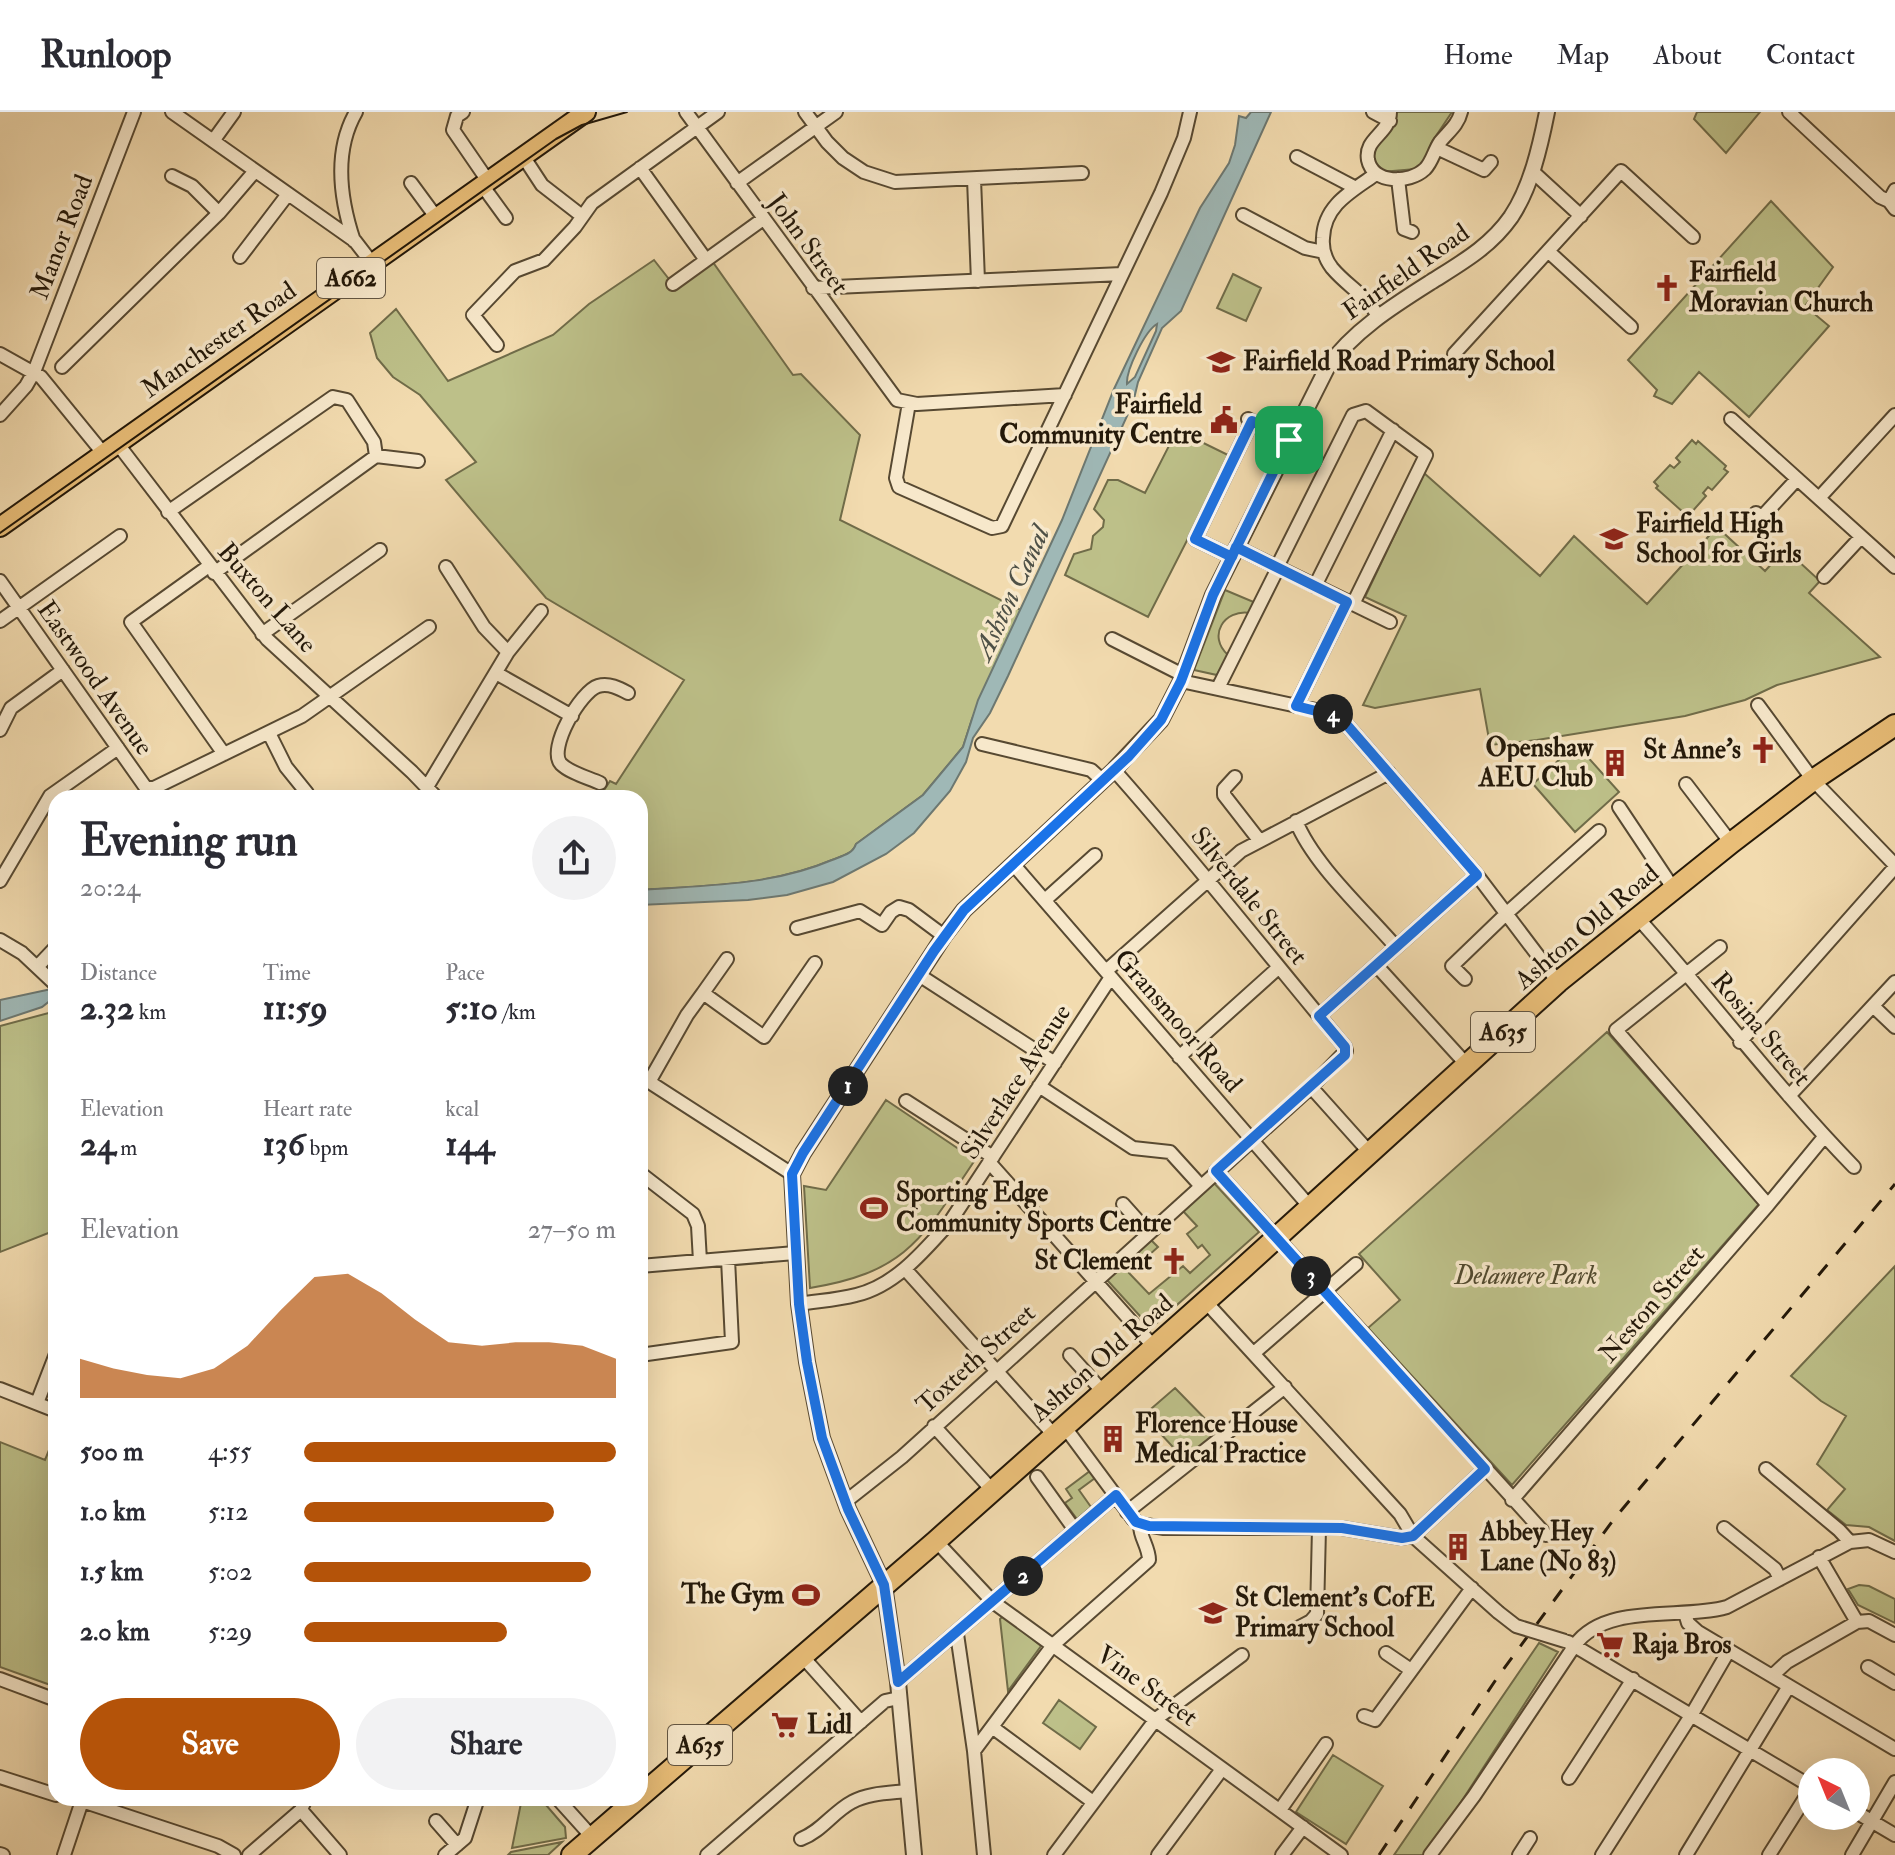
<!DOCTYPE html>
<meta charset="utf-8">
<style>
:root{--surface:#fff;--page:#f2f2f3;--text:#2b2b33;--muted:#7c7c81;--line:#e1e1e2;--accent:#b45309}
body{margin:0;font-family:"IM FELL Double Pica",serif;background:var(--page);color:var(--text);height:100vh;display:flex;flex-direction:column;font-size:30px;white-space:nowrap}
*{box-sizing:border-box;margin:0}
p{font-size:26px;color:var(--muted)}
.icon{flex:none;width:44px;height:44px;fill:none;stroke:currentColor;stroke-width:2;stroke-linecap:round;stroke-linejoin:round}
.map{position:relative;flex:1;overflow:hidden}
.panel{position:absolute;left:48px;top:678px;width:600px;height:1016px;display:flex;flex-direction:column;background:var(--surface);border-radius:24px;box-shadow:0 8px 32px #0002}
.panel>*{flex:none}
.needle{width:52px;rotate:317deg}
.tools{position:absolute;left:1798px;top:1646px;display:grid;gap:16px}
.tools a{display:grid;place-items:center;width:72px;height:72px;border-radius:50%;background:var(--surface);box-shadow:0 8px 32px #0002;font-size:40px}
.pin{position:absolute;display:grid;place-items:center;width:68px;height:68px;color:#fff;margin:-34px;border-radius:16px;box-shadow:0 4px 12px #0006}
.km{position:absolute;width:40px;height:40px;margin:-20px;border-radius:50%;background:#222;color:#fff;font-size:22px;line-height:40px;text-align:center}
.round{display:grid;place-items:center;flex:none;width:84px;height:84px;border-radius:42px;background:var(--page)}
.summary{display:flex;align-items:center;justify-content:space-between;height:136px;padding:0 32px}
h1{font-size:44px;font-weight:700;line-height:60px}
.stats{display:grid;grid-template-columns:repeat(3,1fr);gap:12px;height:136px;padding:8px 32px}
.stats div{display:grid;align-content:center}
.stats b{font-size:34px;font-weight:700}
.stats small{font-size:22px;font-weight:400}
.stats p{font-size:22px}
.chart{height:224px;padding:16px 32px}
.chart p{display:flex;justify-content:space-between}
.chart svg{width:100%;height:144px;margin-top:8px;fill:var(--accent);opacity:.7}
.cta{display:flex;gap:16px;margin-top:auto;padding:16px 32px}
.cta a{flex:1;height:92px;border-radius:48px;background:var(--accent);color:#fff;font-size:32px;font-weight:700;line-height:92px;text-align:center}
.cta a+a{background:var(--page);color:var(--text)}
ul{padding:0 32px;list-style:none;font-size:26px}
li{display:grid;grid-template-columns:128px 96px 1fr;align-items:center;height:60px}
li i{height:20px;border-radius:10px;background:var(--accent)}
header{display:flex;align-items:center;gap:48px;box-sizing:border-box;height:112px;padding:0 40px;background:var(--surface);border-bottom:2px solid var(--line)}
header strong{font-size:38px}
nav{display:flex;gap:44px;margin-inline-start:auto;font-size:28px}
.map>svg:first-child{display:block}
.green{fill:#bdc089;stroke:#706c49;stroke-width:2}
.water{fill:#9fb8b6;stroke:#6d7871;stroke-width:2;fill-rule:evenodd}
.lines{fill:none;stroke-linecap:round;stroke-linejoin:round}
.minor-casing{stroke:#574932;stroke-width:16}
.tertiary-casing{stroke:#574932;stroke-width:18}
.primary-casing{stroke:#231809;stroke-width:22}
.trunk-casing{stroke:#231809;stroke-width:24}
.minor{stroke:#f7e8cb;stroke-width:12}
.tertiary{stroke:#f7e8cb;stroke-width:14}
.primary{stroke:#e9be78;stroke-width:18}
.trunk{stroke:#e9be78;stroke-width:20}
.tram{stroke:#231809;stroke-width:2}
.rail{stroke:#231809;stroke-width:3;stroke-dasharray:14 14;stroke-linecap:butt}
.minor-bridge-casing{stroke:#574932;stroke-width:16;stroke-linecap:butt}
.minor-bridge{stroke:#f7e8cb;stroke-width:12}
.route-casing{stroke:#fff;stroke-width:16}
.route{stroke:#1a73e8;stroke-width:10}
.labels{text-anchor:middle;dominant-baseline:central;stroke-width:7;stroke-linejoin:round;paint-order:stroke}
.shield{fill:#f7e8cb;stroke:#635643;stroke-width:2}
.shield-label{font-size:24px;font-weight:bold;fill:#231809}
.street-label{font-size:26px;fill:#231809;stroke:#f7e8cb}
.poi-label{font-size:26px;font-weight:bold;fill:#231809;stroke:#f7e8cb;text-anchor:start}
.park-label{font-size:26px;font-style:italic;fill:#514a2f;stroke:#f7e8cb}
.water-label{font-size:28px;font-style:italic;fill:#4e5046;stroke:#f7e8cb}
</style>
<header>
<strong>Runloop</strong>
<nav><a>Home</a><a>Map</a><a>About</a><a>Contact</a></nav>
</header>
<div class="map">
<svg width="1895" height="1743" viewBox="0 0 1895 1743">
<rect width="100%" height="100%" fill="#f2dbaf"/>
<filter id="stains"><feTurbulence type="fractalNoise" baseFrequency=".0025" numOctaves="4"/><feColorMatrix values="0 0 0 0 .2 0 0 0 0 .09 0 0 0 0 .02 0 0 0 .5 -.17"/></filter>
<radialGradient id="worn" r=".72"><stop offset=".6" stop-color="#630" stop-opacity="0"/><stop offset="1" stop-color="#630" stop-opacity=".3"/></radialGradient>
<path class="green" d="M1394,0H1452L1432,30L1424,51L1416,57L1381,60L1372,47L1374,34C1385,19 1393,22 1394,0Z
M1697,0H1760L1726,41L1694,7Z
M1771,89L1833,155L1805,194L1829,214L1749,305L1699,260L1672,292L1654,284L1657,278L1628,248Z
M654,148L676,176L712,149L793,263L801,262L860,323L840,408L1021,498L972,607L963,635L923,683L856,732C853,742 842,744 832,748C771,774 705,774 640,778V686H599L610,669L616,672L684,568L546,486L446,368L476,350L420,283L393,265L377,246L370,221L396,197L448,269L553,223L589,192Z
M1233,162L1261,176L1246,209L1217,196Z
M1177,318L1230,344L1148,505L1065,463L1074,442L1091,437L1093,424L1103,415L1104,408L1094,397L1108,368H1118L1145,381Z
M1692,328L1696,332L1698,329L1726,354L1724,357L1728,360L1712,378L1708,375L1703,381L1706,384L1690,402L1687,399L1684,401L1656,376L1658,374L1654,370L1670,353L1674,356L1680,350L1676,346Z
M1424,361L1540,464L1574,424L1647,492L1717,415L1765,459L1785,437L1820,469L1809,481L1880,545L1777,573L1745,588L1685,604L1537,628L1490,633L1480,577L1375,596L1363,593L1406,504L1365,485Z
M1225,478L1256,491L1250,501C1224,497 1207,524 1228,543L1217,563L1194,558Z
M1576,632L1619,680L1575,720L1533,672Z
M56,899V1118L0,1140V914Z
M1607,920L1759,1092L1512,1373L1368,1216L1400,1188L1359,1142Z
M886,988L975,1048C923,1125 908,1160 810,1176L804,1074L826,1078Z
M1214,1071L1259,1120L1151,1216L1107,1168L1151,1128L1158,1135L1129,1161L1149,1182L1183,1154L1190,1161L1210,1143L1202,1133L1198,1136L1187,1122L1197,1114L1183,1099Z
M1895,1154V1429L1869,1415L1846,1413L1827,1398L1845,1377L1817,1352L1846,1304L1821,1289L1791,1264Z
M1175,1276L1218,1320L1184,1347L1159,1320L1158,1313L1161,1309L1156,1303L1148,1306L1144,1303Z
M56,1321V1575L0,1555V1330L45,1348Z
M1090,1359L1095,1366L1079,1378L1091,1395L1077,1407L1065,1391L1072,1386L1066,1377Z
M1859,1473L1869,1474L1895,1487V1511L1858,1493L1848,1477Z
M1003,1504L1041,1534L1008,1579L1000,1507Z
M1539,1531L1558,1540L1454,1701L1424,1743H1394Z
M1059,1588L1096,1615L1080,1637L1043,1611Z
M1333,1643L1383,1674L1346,1732L1296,1700Z
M522,1686H540L565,1715L566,1726L512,1736Z
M562,1730L548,1743H508L511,1740Z"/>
<path class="water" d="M1251,0H1271L1181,199L1162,216L1138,270L1133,291L1008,564L990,601L973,626L966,650L950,679L914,721L886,742L833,770L787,783L748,788L640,793V778C705,773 771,774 832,748C842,744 853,742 856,732L923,683L963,635L978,588L1062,408L1114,277L1200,96L1229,51L1235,33L1239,4L1246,6ZM1157,212L1156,219L1135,265L1127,272C1126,258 1145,219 1157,212Z
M56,876V884L42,895L0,909V888Z"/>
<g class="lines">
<g class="minor-casing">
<path id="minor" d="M172,0L355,129L372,151
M463,0L457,4L453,18L488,69
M686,0L897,288L917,292L1065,283
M805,0L827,30L843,46L864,60L895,70L1082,61
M1373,0L1390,9
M1390,0C1390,22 1364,26 1368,48C1373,72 1409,72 1425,57C1432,50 1434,39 1440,30C1448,20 1458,13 1461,0
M1789,0L1880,85L1889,89
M213,29L234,0
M1437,36L1484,58L1491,50
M523,44L542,73L582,104
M1297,45L1356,76
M640,56L706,148
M1532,59L1581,104
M1376,62C1352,79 1324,93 1323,126C1322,137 1325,147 1332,156C1348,175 1364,181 1379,205
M172,64L192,74L219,101
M974,67L978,169
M1398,67L1404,117L1412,120
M411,71L436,105
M737,71L836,0
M482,73L506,106
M1895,78L1889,89L1895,97
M1243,103L1305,136L1324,140
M354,129C340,87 333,40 356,0
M1549,140L1631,215
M240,145L288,82
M673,172L763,107
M813,176L1122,162
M497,233L473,203L515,159L544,148L575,115L592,91L718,0
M0,242L41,265L103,341
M1454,242L1621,59L1693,125
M62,255L219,101L255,59
M909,291L896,366L899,375L992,416L1002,414L1161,81L1184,26L1190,0
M0,303L26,274L34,260L134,0
M1248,307L1289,328
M1731,307L1895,455
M117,331L267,527L412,660L437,686
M1819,386L1895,303
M168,400L333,285L347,288L374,330L376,344
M1756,401L1761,406L1797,367
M1236,435L1390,510
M1232,445L1195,427L1252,309
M209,454L131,510L224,642
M446,455L484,515L508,540
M1277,455L1353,303L1366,299L1426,343L1353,492
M214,461L376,344L418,349
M1824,465L1861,425
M0,469L146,676H154L302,604L429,515
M1315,474L1393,318
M0,509L120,424
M262,522L380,438
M1112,527L1183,563
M496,561L572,604
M1181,569L1330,601L1340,605L1477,763L1558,870
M1218,576L1278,456
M1758,593L1813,668L1895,753
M1296,594L1347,490
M0,618L11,596L63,558
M269,621L286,655L307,681
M982,632L1091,658L1102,668
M1235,665L1224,677V683L1259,728
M600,671C589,666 570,661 561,652C547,637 581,579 598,574C609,571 619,576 628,581
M1686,672L1731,731
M427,675L508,540L541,499
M1619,695L1673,776
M1296,709C1313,752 1365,799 1396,835
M1013,752L1310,1095
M0,769L50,684L118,636
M1045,788L1095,743
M1637,805C1711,887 1777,976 1854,1055
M797,816L860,799L882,813L891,800L899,795L909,798L944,824
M0,828L22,841L56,873
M1720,835L1616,918L1768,1093
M1376,853L1467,953
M38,854L56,835
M1106,859L1241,739L1389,661
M919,863L1055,951
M1465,867L1452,854L1507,801L1599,719
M703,881L727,847
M1873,894L1895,915
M1319,904L1477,763
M1740,930L1895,755
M1179,945L1278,856
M640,964L792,1062
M649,970L687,903L703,881L764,925L815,851
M1039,974L1133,1036L1170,1040L1200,1073
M1311,975L1370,1041
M1789,984L1895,870
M906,989L993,1045
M989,1050L1154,1235
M1216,1059L1546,1423
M640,1061L693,1102L698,1114L700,1149
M1123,1092L1148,1120
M640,1154L795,1141
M905,1157L1054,1323
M1205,1189L1400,1402L1413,1424L1498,1500
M799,1192C817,1189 837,1188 856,1183C895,1174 924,1139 950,1110L1111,865
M1254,1241L1356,1152
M640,1243L732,1230L728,1147
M1070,1243L1103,1280
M0,1277L56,1299
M37,1291L56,1242
M934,1314L992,1378
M1064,1314L1133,1407L1140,1412L1164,1416H1342L1402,1426L1413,1424
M1766,1357L1839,1418L1850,1430
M1037,1365L1075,1418
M1512,1388L1768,1093L1824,1025
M845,1390L902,1345L1311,975L1346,939L1345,935C1268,843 1194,748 1114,658
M1127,1400L1285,1275
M1724,1416L1775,1457L1780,1467
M1413,1424L1485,1357
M936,1429L993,1490L1341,1743
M1819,1445L1857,1510
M1685,1501L1688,1511L1698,1520L1895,1637
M1292,1519L1311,1509L1317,1502L1319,1416
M957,1522L974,1639L984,1743
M1568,1530L1812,1675L1769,1743
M1386,1541L1411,1558
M802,1544L861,1610
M1868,1555L1895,1571
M1772,1564L1787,1550L1857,1510L1869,1509L1895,1523
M0,1567L56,1588
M898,1570L1116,1383
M1364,1604L1375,1608L1472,1476
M992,1615L1093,1690
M974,1639L1053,1533L1149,1448C1149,1435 1139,1424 1140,1412
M0,1665L56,1683
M1569,1666L1633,1567
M557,1686L593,1726
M82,1689L218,1734L234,1743
M301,1698L340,1743
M1280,1698L1326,1632
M1856,1700L1895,1723
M436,1709L457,1733
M801,1727C822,1719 833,1700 852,1690C868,1681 889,1681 907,1679
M0,1742L3,1743
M64,1743L83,1686
M249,1743L301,1698L306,1686
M445,1743L465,1726L478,1686
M707,1743L885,1589L899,1586
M1054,1743L1156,1607L1242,1543
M1158,1743L1222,1657
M1282,1743L1303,1715
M1430,1743L1474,1684L1575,1533C1606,1490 1683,1508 1727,1495L1850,1430L1869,1428L1895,1440
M1519,1743L1530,1726
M1602,1743L1692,1602L1728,1540
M1686,1743L1789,1574
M1852,1743L1895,1670"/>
</g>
<g class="tertiary-casing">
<path id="tertiary" d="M914,1743L898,1570L884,1473L848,1397L822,1326L807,1250L799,1192L792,1062L803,1041L944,824L964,798L1114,658L1161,608L1181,569L1213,483L1327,256C1353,219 1393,194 1431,170C1461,151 1490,135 1511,105C1531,75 1540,35 1547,0"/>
</g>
<g class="primary-casing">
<path id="primary" d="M0,415L586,0"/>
</g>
<g class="trunk-casing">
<path id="trunk" d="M572,1743L936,1429L1242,1157L1558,870L1731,731L1813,668L1895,613"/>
</g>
<use href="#minor" class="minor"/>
<use href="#tertiary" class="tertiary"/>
<use href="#primary" class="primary"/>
<use href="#trunk" class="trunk"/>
<path class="tram" d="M0,421L556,27L582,13L627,0"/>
<path class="rail" d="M1379,1743L1497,1566L1614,1407L1895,1072"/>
<g class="minor-bridge-casing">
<path id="minor-bridge" d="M1498,1500L1516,1514L1565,1529"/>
</g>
<use href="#minor-bridge" class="minor-bridge"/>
</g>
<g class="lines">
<g class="route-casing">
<path id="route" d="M1289,328L1213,483L1181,569L1161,608L1129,644L964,798L934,839L803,1041L792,1062L799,1192L807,1250L822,1326L848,1397L884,1473L898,1570L1116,1383L1136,1410L1149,1414L1342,1416L1402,1426L1413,1424L1485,1357L1216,1059L1345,943V935L1319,904L1477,763L1340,605L1296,594L1347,490L1236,435L1232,445L1195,427L1252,309L1289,328"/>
</g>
<use href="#route" class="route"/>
</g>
<defs>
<g id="church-bare" transform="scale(2.16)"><path d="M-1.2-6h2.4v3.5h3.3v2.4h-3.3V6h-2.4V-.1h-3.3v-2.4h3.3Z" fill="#8f2418" stroke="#f7e8cb" stroke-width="2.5" paint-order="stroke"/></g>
<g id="school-bare" transform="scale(2.16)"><path d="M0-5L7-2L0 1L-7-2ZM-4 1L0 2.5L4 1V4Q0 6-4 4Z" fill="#8f2418" stroke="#f7e8cb" stroke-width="2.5" paint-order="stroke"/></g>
<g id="civic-bare" transform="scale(2.16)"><path d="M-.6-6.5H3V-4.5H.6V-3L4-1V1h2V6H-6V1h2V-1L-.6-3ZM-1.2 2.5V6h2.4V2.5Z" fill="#8f2418" stroke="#f7e8cb" stroke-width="2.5" paint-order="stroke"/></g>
<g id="building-bare" transform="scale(2.16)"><path d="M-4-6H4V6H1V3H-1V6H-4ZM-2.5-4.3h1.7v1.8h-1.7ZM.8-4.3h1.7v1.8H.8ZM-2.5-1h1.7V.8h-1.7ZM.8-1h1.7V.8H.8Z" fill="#8f2418" stroke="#f7e8cb" stroke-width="2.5" paint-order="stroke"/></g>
<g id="stadium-bare" transform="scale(2.16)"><path d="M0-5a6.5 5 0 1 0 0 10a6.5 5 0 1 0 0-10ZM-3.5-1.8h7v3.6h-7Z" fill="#8f2418" stroke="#f7e8cb" stroke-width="2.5" paint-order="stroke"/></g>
<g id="supermarket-bare" transform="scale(2.16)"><path d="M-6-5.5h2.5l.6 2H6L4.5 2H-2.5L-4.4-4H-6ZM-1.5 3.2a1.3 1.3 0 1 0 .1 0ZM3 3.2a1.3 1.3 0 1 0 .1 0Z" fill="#8f2418" stroke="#f7e8cb" stroke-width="2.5" paint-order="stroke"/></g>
</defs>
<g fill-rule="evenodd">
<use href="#church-bare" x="1667" y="176"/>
<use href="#school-bare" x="1221" y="250"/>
<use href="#civic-bare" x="1224" y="308"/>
<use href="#school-bare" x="1614" y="427"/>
<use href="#church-bare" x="1763" y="638"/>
<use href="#building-bare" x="1615" y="651"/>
<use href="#stadium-bare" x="874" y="1096"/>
<use href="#church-bare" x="1174" y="1149"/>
<use href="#building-bare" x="1113" y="1327"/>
<use href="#building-bare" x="1458" y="1435"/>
<use href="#stadium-bare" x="806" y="1483"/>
<use href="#school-bare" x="1213" y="1501"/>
<use href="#supermarket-bare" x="1610" y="1533"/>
<use href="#supermarket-bare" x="785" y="1613"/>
</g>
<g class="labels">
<g class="shield">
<rect x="317" y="146" width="68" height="40" rx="6"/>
<rect x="1471" y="900" width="64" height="40" rx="6"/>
<rect x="668" y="1613" width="64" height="40" rx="6"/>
</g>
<g class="shield-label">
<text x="351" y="166">A662</text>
<text x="1503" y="920">A635</text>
<text x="700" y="1633">A635</text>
</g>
<g class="street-label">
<text transform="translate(62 125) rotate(-69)">Manor Road</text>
<text transform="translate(808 132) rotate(54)">John Street</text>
<text transform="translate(1406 160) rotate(-35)">Fairfield Road</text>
<text transform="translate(219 228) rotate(-35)">Manchester Road</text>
<text transform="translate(267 486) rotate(49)">Buxton Lane</text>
<text transform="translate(95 566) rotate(55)">Eastwood Avenue</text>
<text transform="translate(1249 784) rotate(51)">Silverdale Street</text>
<text transform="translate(1587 815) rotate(-40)">Ashton Old Road</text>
<text transform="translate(1178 909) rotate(49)">Gransmoor Road</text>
<text transform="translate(1761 917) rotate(50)">Rosina Street</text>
<text transform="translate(1016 970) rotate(-57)">Silverlace Avenue</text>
<text transform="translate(1652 1192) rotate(-49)">Neston Street</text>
<text transform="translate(1102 1246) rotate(-41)">Ashton Old Road</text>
<text transform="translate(976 1247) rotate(-42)">Toxteth Street</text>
<text transform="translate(1147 1574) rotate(36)">Vine Street</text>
</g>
<g class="poi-label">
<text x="1689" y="161">Fairfield<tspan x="1689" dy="30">Moravian Church</tspan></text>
<text x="1243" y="250">Fairfield Road Primary School</text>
<text x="1202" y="293" text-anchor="end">Fairfield<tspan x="1202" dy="30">Community Centre</tspan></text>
<text x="1636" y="412">Fairfield High<tspan x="1636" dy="30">School for Girls</tspan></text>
<text x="1593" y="636" text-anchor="end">Openshaw<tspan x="1593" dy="30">AEU Club</tspan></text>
<text x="1741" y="638" text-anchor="end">St Anne's</text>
<text x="896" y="1081">Sporting Edge<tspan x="896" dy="30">Community Sports Centre</tspan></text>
<text x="1152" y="1149" text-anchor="end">St Clement</text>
<text x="1135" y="1312">Florence House<tspan x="1135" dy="30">Medical Practice</tspan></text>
<text x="1480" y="1420">Abbey Hey<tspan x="1480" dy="30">Lane (No 83)</tspan></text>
<text x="784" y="1483" text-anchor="end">The Gym</text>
<text x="1235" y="1486">St Clement's CofE<tspan x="1235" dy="30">Primary School</tspan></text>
<text x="1632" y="1533">Raja Bros</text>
<text x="807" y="1613">Lidl</text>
</g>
<g class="park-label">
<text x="1526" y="1164">Delamere Park</text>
</g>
<g class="water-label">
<text transform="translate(1012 481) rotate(-65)">Ashton Canal</text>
</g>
</g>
<rect width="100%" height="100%" filter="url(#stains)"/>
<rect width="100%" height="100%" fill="url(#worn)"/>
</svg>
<div class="tools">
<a><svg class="needle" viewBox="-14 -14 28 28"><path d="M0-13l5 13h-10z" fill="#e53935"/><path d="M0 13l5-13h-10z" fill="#7c7c81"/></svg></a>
</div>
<div class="pin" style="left:1289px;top:328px;background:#1e9e55"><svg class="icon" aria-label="arrive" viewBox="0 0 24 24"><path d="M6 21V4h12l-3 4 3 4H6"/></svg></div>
<b class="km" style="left:848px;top:974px">1</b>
<b class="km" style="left:1023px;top:1464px">2</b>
<b class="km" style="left:1311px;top:1164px">3</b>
<b class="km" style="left:1333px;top:602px">4</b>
<section class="panel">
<div class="summary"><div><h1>Evening run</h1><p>20:24</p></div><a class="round"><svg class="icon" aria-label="share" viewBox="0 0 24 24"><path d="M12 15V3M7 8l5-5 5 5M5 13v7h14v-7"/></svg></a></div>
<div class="stats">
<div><p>Distance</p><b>2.32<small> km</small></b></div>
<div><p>Time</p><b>11:59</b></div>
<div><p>Pace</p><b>5:10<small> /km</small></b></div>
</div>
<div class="stats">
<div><p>Elevation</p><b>24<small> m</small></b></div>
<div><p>Heart rate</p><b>136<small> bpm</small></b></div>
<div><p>kcal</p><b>144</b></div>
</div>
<div class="chart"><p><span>Elevation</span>27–50 m</p>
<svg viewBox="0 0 160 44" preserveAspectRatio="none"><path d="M0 44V32L10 35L20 37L30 38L40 35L50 28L60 17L70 7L80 6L90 12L100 20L110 27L120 28L130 27L140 27L150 28L160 32V44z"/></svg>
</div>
<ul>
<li><b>500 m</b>4:55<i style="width:100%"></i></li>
<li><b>1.0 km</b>5:12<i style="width:80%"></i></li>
<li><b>1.5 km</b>5:02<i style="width:92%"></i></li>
<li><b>2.0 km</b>5:29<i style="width:65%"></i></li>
</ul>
<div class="cta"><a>Save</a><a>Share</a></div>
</section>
</div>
